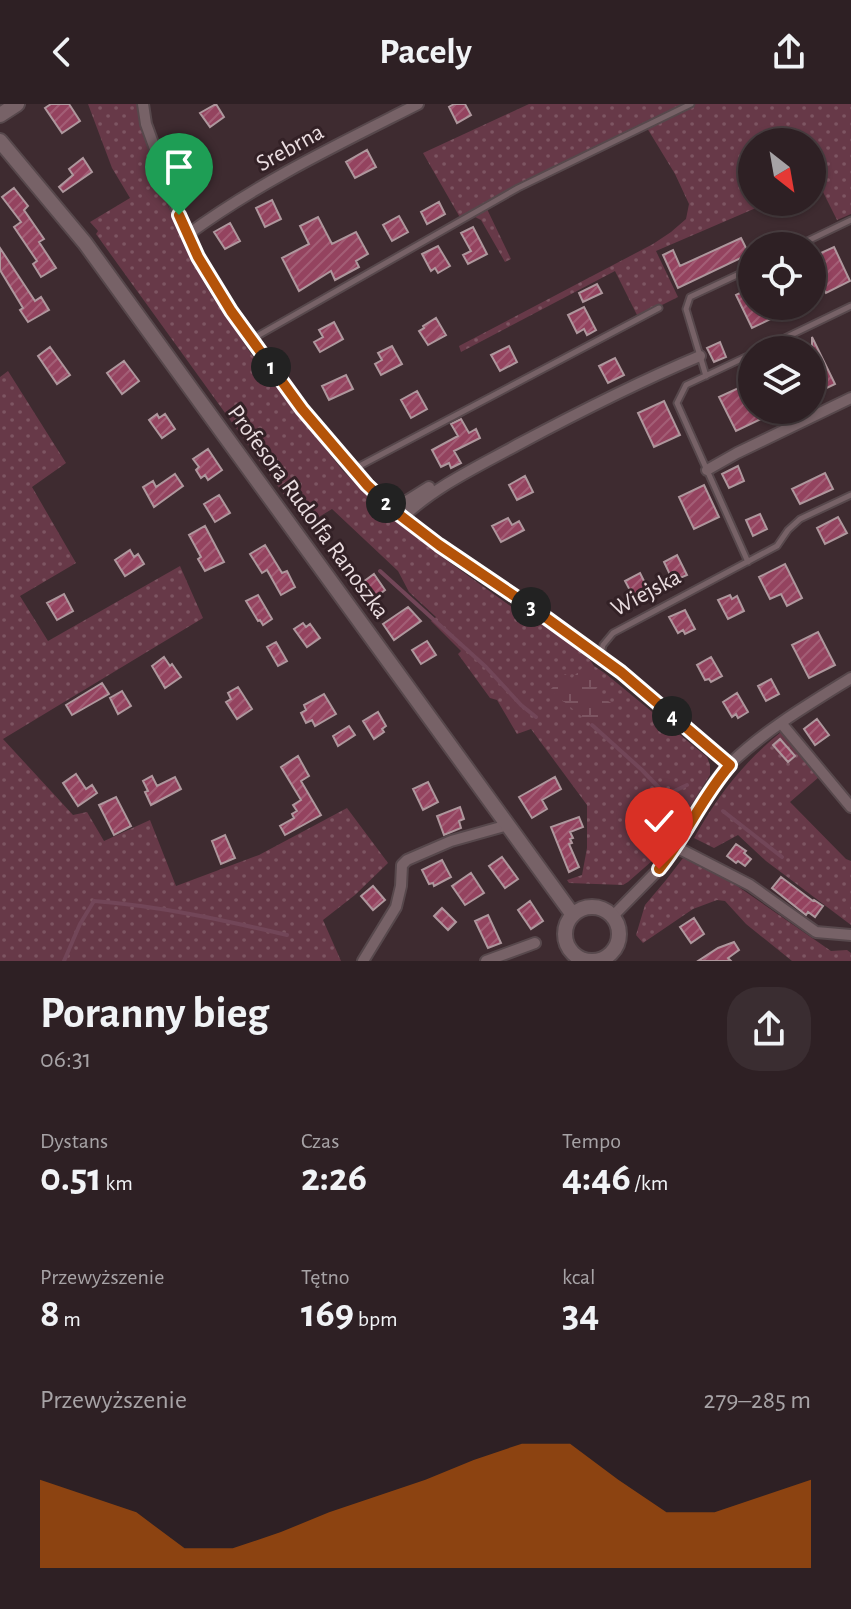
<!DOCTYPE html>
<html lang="pl">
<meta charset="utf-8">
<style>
:root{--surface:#2e2024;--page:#3a2d31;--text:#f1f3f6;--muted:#a7a3a6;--line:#493e41;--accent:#b45309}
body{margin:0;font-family:"Alegreya Sans",sans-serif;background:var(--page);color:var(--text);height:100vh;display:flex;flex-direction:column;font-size:30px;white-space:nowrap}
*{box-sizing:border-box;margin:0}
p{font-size:26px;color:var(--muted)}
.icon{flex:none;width:44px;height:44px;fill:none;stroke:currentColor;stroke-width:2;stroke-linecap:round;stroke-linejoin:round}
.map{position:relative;height:857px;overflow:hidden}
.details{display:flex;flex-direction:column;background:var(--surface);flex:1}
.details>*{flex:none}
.needle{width:52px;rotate:149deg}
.controls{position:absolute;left:738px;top:24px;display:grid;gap:16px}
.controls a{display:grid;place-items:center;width:88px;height:88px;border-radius:50%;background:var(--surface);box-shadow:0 2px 6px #0004,0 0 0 2px var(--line);font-size:40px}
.pin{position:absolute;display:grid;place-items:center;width:68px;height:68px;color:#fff;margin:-82px -34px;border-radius:50% 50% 50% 0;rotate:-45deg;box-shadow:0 0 8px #0007}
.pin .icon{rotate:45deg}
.km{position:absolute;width:40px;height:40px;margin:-20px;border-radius:50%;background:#222;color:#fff;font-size:22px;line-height:40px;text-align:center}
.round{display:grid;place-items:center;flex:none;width:84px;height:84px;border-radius:32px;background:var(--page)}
.summary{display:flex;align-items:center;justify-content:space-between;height:136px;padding:0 40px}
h1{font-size:44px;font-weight:700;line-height:60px}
.stats{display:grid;grid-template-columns:repeat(3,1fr);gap:12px;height:136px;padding:8px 40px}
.stats div{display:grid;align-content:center}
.stats b{font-size:40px;font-weight:700}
.stats small{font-size:22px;font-weight:400}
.stats p{font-size:22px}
.chart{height:224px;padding:16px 40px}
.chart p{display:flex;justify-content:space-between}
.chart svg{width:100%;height:144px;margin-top:8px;fill:var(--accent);opacity:.7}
header{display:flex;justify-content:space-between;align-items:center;height:104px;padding:0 40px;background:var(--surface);font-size:36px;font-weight:700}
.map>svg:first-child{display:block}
.grass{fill:url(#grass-dots)}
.wetland{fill:url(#wetland-marsh)}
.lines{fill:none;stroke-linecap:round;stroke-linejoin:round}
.stream{stroke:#724658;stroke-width:4}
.building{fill:url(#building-hatch);stroke:#ae979d;stroke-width:2}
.lane-casing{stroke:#57484c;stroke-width:9}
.street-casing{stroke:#57484c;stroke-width:14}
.secondary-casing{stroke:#57484c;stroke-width:18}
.lane{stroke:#776267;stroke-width:5}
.street{stroke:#776267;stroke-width:10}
.secondary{stroke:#776267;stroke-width:14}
.route-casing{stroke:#fff;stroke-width:16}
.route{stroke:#b45309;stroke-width:10}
.labels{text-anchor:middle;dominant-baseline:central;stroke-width:6;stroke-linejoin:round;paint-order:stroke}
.street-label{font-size:24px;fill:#eadde0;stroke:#332126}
</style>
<header><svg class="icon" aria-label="back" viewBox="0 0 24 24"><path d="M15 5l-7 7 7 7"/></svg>Pacely<svg class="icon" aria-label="share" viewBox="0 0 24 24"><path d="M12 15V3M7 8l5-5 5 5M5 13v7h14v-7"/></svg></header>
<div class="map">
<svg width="851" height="857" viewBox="0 0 851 857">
<defs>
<pattern id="grass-dots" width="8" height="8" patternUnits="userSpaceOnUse" patternTransform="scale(2)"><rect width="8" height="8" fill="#673948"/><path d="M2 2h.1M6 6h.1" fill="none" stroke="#7d5562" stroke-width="1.8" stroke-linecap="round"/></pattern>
<pattern id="wetland-marsh" width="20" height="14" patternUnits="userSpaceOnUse" patternTransform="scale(2)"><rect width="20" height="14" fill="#673948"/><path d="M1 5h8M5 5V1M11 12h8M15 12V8" fill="none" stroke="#7d5562"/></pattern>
<pattern id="building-hatch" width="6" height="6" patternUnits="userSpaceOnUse" patternTransform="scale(2)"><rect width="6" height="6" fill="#94435f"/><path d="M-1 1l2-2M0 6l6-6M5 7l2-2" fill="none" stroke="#a35e76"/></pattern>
</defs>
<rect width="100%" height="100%" fill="#3e2b30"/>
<path class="grass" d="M88,0H137L144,31L168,102L207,184L252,251L343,367L391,414L442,453L516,506L548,521L590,556L594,562L606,570L707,653L710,661V671L678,722L658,751L655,748L649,753L652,757L628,778L623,781L569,779L567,776L582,771L587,744V701L531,625L517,630L497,596L490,594L458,550L461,547L431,517L436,513L409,488L398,467L332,405L306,421L96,130L98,127L90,118L130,94L112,64Z
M529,0H851V110L837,116L817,76L812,78V38H752V98H770L656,147L678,193L638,213L615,167L461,248L459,242L653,140L671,128L686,115L689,100L675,70L647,24L524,84L487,105L511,155L505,158L481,116L473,112L462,117L423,49Z
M8,267L66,359L32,383L76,459L20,492L48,537L180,462L203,514L3,635L73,711L87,708L104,737L150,716L176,782L259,751L347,704L388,759L355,791L323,816L341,857H0V273Z
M781,628L788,633L819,673L790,698L846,755L851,757V821L766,757L738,731L714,744L694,734C719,690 742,660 781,628Z
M683,754L730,777L831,847L847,846L851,849V857H792L746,820L725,797L717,796L693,805L643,839L636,831L645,801L666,776Z"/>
<path class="wetland" d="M584,562L603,575L594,588L616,602L602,616L592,621L550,586L565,570L572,574Z"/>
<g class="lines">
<path class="stream" d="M380,467L486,563L521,601L536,613
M592,621L642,666L666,691L687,681
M723,707L782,753
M64,857L80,820L94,797C160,802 223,816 287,831"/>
</g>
<path class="building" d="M51,0H69L80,17L62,29L45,4Z
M216,0L224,13L210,23L200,9Z
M454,0H465L471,11L457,19L449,3Z
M367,46L376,63L355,74L346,58Z
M83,54L92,68L63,88L59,83L73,71L69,65Z
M14,84L28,102L24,106L44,135L39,138L56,164L41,173L33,160L37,157L14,123L21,118L2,93Z
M272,96L281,115L265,123L256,104Z
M439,98L445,110L427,120L421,108Z
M399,112L408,128L392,137L383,121Z
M318,113L332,140L356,128L368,150L356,157L359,163L335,176L331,167L299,187L282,154L309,140L300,122Z
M230,119L240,137L225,145L214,128Z
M473,123L487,150L468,160L463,151L471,147L461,129Z
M741,134L749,150L678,184L663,151L673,146L680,162Z
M438,142L450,162L438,169L435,164L431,167L422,150Z
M834,143L850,177L826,189L812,161V153Z
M0,144L35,197L41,193L49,206L28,218L20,206L23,204L0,166Z
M597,180L602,189L583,198L579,189Z
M752,183V202H772L777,212L752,224L736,191Z
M584,203L596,226L587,231L584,225L577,229L568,211Z
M436,214L446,231L428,241L419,227L424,224L423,222Z
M334,218L343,235L320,248L314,238L323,233L319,226Z
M812,233L835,280L812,291Z
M720,238L726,253L714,258L707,244Z
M392,242L402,260L381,271L375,260L382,256L378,249Z
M509,242L517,258L500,267L491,251Z
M50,243L70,271L57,280L38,252Z
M615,254L624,271L608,279L599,262Z
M124,257L139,277L122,290L107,269Z
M346,271L353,285L329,296L322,282Z
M745,281L752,296V306H757L761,315L736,327L719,293Z
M417,287L427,305L411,314L401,296Z
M664,297L680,331L654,343L638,309Z
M157,310L159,314L165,310L175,325L162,334L149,316Z
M461,315L469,329L476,325L480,334L454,347L461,359L451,364L449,359L441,363L432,346L458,332L451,320Z
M208,345L222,366L208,376L205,371L201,374L196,366L199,363L193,355Z
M738,362L744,377L729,384L722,370Z
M825,369L833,385L800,400L792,385Z
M175,370L183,382L154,403L143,383L153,377L156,383Z
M525,372L533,388L517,396L509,381Z
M704,381L719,413L694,425L679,393Z
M219,391L230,409L215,418L204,400Z
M760,410L767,425L753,432L746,416Z
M838,413L847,429L825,440L817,424Z
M508,414L512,421L519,417L524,426L501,438L492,422Z
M205,422L224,458L205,467L198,455L201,453L189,431Z
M265,441L282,469L287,467L295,483L281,491L267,466L262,469L250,450Z
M130,446L134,453L138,450L144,460L125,472L115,456Z
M677,451L687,471L673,477L664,458Z
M785,460L802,494L787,502L781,490L770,495L759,473Z
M640,469L651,491L640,497L638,492L634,494L625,477Z
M374,470L385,486L371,497L359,481Z
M64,490L73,507L57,516L47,499Z
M258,491L272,515L263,521L260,516L258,517L246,497Z
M730,491L732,495L737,492L744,507L728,515L718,496Z
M408,503L421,517L394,536L383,520Z
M685,506L695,525L685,530L683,526L678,529L669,513Z
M303,519L306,523L310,520L320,534L307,543L294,525Z
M818,528L835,561L809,574L792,541Z
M427,537L436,551L421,560L412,546Z
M276,538L287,557L278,562L267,543Z
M164,553L170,562L172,560L181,573L165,584L152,562Z
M711,553L722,572L711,578L709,575L705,576L697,561Z
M771,575L779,590L766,597L758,582Z
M102,579L109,590L72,611L66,601Z
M238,583L252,605L237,615L226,598L231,595L228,589Z
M122,587L131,602L118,610L110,594Z
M737,589L748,608L738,614L736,610L732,613L723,598Z
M324,590L336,610L315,622L312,616L306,619L301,609L306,606L304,601Z
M378,608L386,622L382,625L384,628L374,635L363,617Z
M817,615L829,631L815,641L804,625Z
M349,622L355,631L338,642L333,632Z
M780,635L795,652L788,658L773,641Z
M298,652L309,672L301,677L321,711L285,731L280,722L294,714L292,710L297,707L293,701L301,696L281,663Z
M76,670L86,685L92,681L97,689L78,702L63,679Z
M152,672L157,682L175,673L181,685L151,701L145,688L148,687L143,677Z
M555,673L561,685L542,696L547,705L532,714L519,693Z
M428,678L438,698L423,706L413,685Z
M116,693L131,722L114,731L99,701Z
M460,703L464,715L459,717L461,724L444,731L437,712Z
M579,713L583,723L570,728L573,734L570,735L572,739L569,740L579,763L569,768L551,723Z
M225,731L235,754L221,760L212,737Z
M736,740L746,747L744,749L751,755L745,762L738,757L736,759L727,752Z
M502,753L518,775L505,784L489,762Z
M442,756L451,773L434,782L433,779L429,780L422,766Z
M471,769L484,789L465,801L452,782Z
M781,773L813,797L814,796L823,802L815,813L808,808L806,811L772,784Z
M373,782L385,796L373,806L361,792Z
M530,797L543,817L531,825L518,806Z
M442,804L456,818L448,826L434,812Z
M488,811L501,839L488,844L475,817Z
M694,814L704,830L691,839L680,823Z
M734,838L739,846L728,854L731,857H698L718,844Z"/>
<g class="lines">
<g class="lane-casing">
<path id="lane" d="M797,142L851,116
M252,235L518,84L691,0
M760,246L851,202
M706,272L686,205L690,193L752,164
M352,366L659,204
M748,458L677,299L686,281L752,250
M600,554L603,541L613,529L777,442L788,426L800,415L851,391"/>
</g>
<g class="street-casing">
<path id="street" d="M143,0L146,20L179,111L198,153L213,180L302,305L352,366L403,413L439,441L541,510L621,568L730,661
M187,131C259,78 339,40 418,0
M707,366L737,349L851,294
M394,405L429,383
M403,413C436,382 477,363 517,341C577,309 638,278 700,252
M781,619L851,703
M676,743C690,717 708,682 730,660C765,626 809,600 851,574
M613,812L659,765L676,743L750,781L816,828L851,831
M363,857L396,803L401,782L402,761L407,756L451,737L508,721
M486,857L535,839"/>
</g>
<g class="secondary-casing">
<path id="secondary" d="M0,11L17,0
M0,37L85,139L573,811
M565 830a27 27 0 1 1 54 0a27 27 0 1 1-54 0Z"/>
</g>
<use href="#lane" class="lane"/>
<use href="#street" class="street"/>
<use href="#secondary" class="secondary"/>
</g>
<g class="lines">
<g class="route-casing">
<path id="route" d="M179,111L198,153L231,207L302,305L367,381L397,409L439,441L541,510L621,568L730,661C702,693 686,732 659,765"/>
</g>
<use href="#route" class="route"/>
</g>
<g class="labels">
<g class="street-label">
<text transform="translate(290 44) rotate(-29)">Srebrna</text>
<text transform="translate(308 408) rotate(54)">Profesora Rudolfa Ranoszka</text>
<text transform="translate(646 489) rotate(-28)">Wiejska</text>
</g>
</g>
</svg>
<div class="controls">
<a><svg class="needle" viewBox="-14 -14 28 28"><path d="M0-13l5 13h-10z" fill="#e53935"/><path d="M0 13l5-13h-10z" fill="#a7a3a6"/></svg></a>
<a><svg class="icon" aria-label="locate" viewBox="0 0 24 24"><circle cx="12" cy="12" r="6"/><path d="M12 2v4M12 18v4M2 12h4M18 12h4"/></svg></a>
<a><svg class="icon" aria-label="layers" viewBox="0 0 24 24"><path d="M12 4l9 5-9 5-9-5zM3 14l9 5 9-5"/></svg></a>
</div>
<div class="pin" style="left:179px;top:111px;background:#1e9e55"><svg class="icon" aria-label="arrive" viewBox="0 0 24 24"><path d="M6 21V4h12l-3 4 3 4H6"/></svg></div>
<div class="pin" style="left:659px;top:765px;background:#d93025"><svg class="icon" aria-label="check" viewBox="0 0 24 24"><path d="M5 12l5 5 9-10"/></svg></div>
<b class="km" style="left:271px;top:263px">1</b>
<b class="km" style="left:386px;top:399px">2</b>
<b class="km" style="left:531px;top:503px">3</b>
<b class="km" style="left:672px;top:612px">4</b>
</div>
<section class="details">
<div class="summary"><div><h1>Poranny bieg</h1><p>06:31</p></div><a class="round"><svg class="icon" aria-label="share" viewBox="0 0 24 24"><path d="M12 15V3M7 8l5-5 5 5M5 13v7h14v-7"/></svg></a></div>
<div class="stats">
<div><p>Dystans</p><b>0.51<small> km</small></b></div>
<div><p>Czas</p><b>2:26</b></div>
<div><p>Tempo</p><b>4:46<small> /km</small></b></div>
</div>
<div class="stats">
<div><p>Przewyższenie</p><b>8<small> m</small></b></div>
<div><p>Tętno</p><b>169<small> bpm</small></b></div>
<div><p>kcal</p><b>34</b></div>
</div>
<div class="chart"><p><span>Przewyższenie</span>279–285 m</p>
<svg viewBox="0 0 160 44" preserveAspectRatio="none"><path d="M0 44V17L10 22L20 27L30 38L40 38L50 33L60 27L70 22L80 17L90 11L100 6L110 6L120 17L130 27L140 27L150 22L160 17V44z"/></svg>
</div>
</section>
